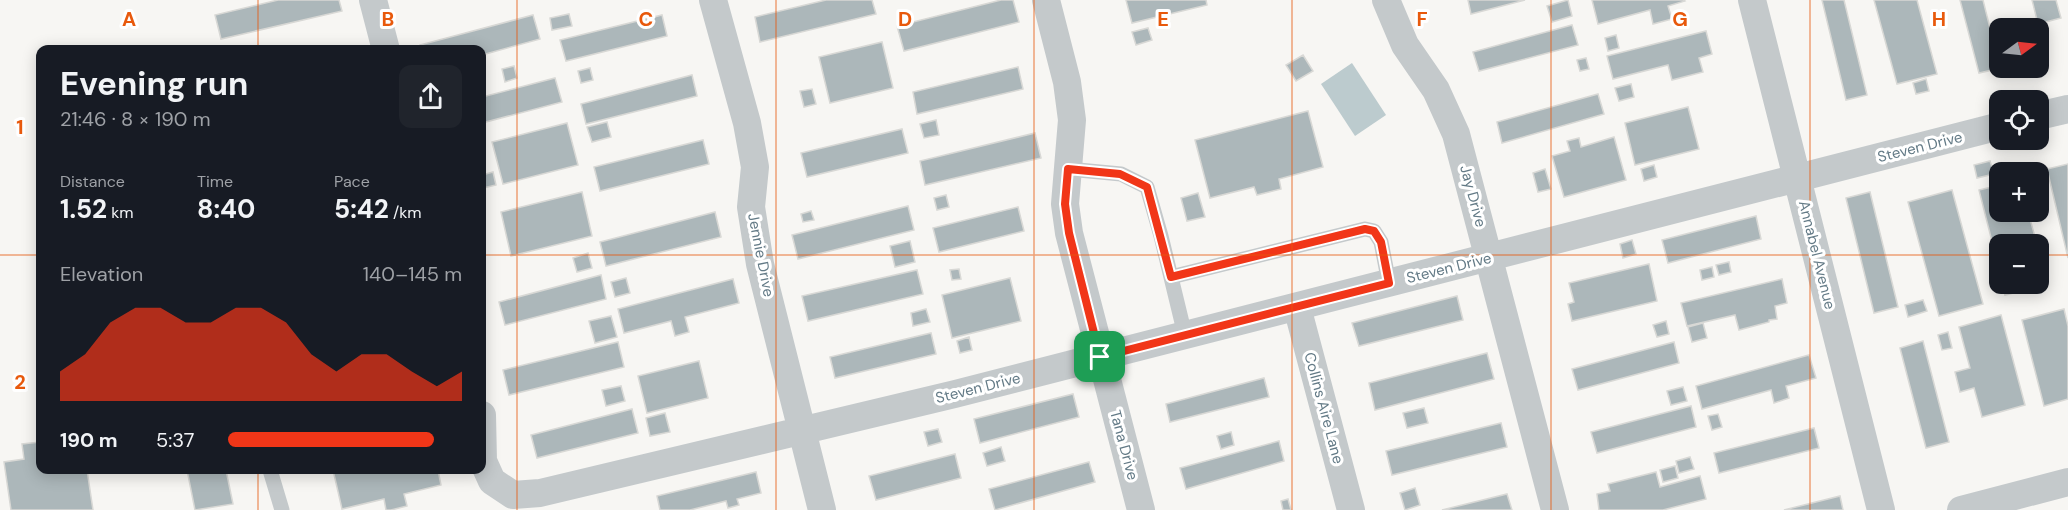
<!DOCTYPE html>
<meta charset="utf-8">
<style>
:root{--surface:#171b24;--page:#20242c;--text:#f1f3f6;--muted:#9ea1a6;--accent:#f13618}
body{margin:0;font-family:"DM Sans",sans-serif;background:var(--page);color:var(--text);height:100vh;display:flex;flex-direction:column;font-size:22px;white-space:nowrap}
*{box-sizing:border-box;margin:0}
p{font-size:20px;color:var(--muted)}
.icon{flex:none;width:33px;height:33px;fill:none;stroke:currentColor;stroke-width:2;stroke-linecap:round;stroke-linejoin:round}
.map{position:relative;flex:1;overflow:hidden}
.sheet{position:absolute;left:36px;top:45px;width:450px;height:429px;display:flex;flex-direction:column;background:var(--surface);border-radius:12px;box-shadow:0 3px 15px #0003}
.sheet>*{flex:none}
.needle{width:39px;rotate:75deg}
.tools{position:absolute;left:1989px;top:18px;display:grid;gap:12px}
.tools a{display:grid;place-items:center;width:60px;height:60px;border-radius:12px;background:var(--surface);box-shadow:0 3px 15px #0003;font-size:30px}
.pin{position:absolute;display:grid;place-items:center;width:51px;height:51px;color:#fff;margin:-26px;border-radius:12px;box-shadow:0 3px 9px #0006}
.round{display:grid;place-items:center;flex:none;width:63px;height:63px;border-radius:12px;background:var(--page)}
.head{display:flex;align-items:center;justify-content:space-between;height:102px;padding:0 24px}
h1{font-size:33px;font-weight:700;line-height:45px}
.stats{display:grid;grid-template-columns:repeat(3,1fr);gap:9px;height:102px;padding:6px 24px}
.stats div{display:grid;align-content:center}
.stats b{font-size:26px;font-weight:700}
.stats small{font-size:16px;font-weight:400}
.stats p{font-size:16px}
.chart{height:168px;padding:12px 24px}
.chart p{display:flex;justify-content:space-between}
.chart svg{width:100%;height:108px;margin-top:6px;fill:var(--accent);opacity:.7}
ul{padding:0 24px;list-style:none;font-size:20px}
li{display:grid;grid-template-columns:96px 72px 1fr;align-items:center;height:45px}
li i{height:15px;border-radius:8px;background:var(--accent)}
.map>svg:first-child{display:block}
.water{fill:#bccbce}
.building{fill:#acb7ba;stroke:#d8d8d5;stroke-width:1.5}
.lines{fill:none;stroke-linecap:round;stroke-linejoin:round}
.lane{stroke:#c4c9cb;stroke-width:15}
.street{stroke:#c4c9cb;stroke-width:28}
.route-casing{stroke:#fff;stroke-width:12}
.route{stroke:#f13618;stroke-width:8}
.grid{fill:none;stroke:#e8590c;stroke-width:1.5;stroke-opacity:0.55}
.labels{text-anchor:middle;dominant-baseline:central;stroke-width:6;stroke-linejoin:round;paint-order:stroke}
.street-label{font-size:15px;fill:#637a86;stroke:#fff}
.grid-label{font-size:20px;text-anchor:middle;font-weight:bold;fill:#e8590c;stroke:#fff;stroke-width:6;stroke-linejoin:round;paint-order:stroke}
</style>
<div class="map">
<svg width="2068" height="510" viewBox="0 0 2068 510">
<rect width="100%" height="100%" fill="#f7f6f3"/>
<path class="water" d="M1352,63L1386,115L1355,136L1321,84Z"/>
<path class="building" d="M278,0H339L342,11L221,39L215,15Z
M826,0H872L876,14L760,42L755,17Z
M1001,0H1013L1019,22L904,51L897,26Z
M1126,0H1206L1207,5L1132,23Z
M1468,0H1525L1471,14Z
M1568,0L1572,16L1552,22L1547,6Z
M1592,0H1684L1685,1L1668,6L1672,19L1653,24L1650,10L1598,24Z
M1822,0H1844L1867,95L1846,100Z
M1874,0H1917L1937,74L1897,84Z
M1960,0H1983L2000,68H2001L1979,73Z
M2032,0H2056L2061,18L2038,24Z
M569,14L572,26L552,30L550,18Z
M533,15L540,39L482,55V50H421L420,45Z
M662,15L667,36L566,61L560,40Z
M1572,25L1578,45L1479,71L1473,52Z
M1148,28L1152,40L1136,45L1132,32Z
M1706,31L1712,54L1699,58L1703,72L1672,80L1668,65L1613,79L1607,56Z
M1616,35L1619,48L1608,51L1605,38Z
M882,42L893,88L830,103L819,57Z
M1303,55L1313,71L1296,81L1286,65Z
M1586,58L1589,69L1580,71L1577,60Z
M514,66L517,78L505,82L502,69Z
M1018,67L1023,89L917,114L913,92Z
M590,68L593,80L581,83L578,71Z
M692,75L697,96L586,124L581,104Z
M555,78L562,102L482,123V97Z
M1926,79L1929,91L1916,94L1913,83Z
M1631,84L1634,97L1619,101L1615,88Z
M812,89L816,104L804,107L800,91Z
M1598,94L1604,114L1502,143L1497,122Z
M1688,107L1699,149L1635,165L1625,123Z
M1308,111L1323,167L1279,179L1281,189L1257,195L1254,187L1210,198L1195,140Z
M936,120L939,135L924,138L920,124Z
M607,122L611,137L592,142L587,127Z
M567,123L578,165L503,184L492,142Z
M902,129L908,153L807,177L801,153Z
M1035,133L1041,158L925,185L920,161Z
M1614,137L1626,180L1564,197L1552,156L1570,151L1567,141L1579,138L1581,147Z
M703,140L709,164L600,191L594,167Z
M1990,161L1994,174L1977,178L1974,165Z
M2068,164V258L2047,169Z
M1654,165L1657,177L1644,181L1641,169Z
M1545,169L1551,189L1538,192L1533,173Z
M493,172L496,185L483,188L482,175Z
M2000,185V212H2028L2037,244H2000V273L1979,190Z
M1952,190L1983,304L1939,316L1908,202Z
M582,192L592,236L511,256L501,212Z
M1870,192L1898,307L1874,313L1846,198Z
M1198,193L1205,217L1187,221L1181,198Z
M946,195L949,207L937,210L934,198Z
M908,206L914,230L798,259L792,235Z
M1018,207L1024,231L939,252L933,228Z
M811,211L814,220L803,222L801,214Z
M715,212L721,237L606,266L600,242Z
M1756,216L1761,239L1668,263L1662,240Z
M1632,240L1636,254L1623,258L1620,244Z
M910,241L915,262L895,267L890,246Z
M2038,252L2047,285L2005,295L2002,284H2038Z
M588,253L592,268L577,272L573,258Z
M1729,262L1731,272L1719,275L1716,265Z
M1649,264L1657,301L1572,321L1568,304L1574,302L1569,283Z
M1712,267L1714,277L1702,280L1700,270Z
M959,269L961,279L952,280L950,270Z
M917,270L923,294L808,321L802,296Z
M601,275L606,299L505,325L499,302Z
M626,278L630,293L615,297L611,282Z
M1010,278L1021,321L952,338L942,295Z
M733,279L739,303L685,317L689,332L675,336L671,321L624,333L618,309Z
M1782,279L1787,303L1775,306L1777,319L1769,320V322L1739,330L1735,315L1687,326L1681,303Z
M1457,296L1463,320L1359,346L1352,323Z
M1923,300L1927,311L1908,317L1905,305Z
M926,309L930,322L913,326L911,313Z
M2064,309L2068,326V399L2044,406L2022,320Z
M2001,315L2025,405L1982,417L1974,388L1960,392L1955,372L1970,368L1959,327Z
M611,316L617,337L595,343L589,321Z
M1666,321L1669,334L1657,337L1653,325Z
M1703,323L1707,338L1692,342L1688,327Z
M1948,332L1952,348L1942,350L1938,335Z
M931,333L936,354L835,378L830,357Z
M969,337L972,350L960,353L957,341Z
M1923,341L1949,442L1926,448L1900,348Z
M618,342L624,367L509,395L503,370Z
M1674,342L1679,363L1578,390L1572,369Z
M1487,353L1494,379L1375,410L1369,383Z
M1809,355L1816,378L1786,386L1789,398L1774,403L1771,390L1702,409L1696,386Z
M699,361L708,398L647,413L638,376Z
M1264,378L1269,397L1170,422L1166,404Z
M621,386L625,401L606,406L602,390Z
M1683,387L1687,401L1671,405L1667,391Z
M1073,394L1079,417L980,443L974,419Z
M1691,406L1696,427L1597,453L1591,432Z
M1424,408L1428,423L1407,428L1403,413Z
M632,409L638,433L537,458L531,435Z
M665,413L670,432L650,436L646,418Z
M1718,414L1722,427L1712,430L1708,416Z
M1501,423L1507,447L1392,475L1386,451Z
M1814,428L1819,448L1719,473L1714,453Z
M938,429L942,442L928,446L924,432Z
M1231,432L1234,445L1221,449L1217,436Z
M1279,441L1284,461L1186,489L1180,468Z
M40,442V470H87L93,510H11L4,462L24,459L22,444Z
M1001,447L1005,461L987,466L983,453Z
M955,454L961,478L876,500L869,476Z
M1690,457L1694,469L1679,473L1676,461Z
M1089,462L1095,482L995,510L989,489Z
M1675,466L1678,478L1663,482L1660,470Z
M187,470H226L233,504L195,510Z
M333,470H438L441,485L404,494L407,506L391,510H386L384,499L342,509Z
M756,472L761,493L737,499L739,505L728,508L726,501L690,510H660L657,496Z
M1656,472L1660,487L1700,476L1706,499L1663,510H1599L1597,494L1610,491L1608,484Z
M1415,488L1420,505L1405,510L1400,493Z
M1507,494L1512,510H1442Z
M1840,496L1843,510H1784Z
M1288,499L1291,510H1283L1281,501Z"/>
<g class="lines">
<path class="lane" d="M1068,169L1121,174L1147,187L1161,236L1185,335
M1171,277L1365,229L1374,231L1381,242L1389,283
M270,470L282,510"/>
<path class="street" d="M373,0L386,50
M713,0L747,123L755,167L751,207L760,264L822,510
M1046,0L1067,82L1072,120L1065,204L1069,233L1141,510
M1386,0L1405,45L1436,90L1456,134L1555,510
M1752,0L1881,510
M2038,116L2068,109
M1297,307L1351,510
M482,415L483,461L492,481L513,495L540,493L955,394L2000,126
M1961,510L2068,482"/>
</g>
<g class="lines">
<g class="route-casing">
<path id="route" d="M1068,169L1120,174L1147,187L1171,277L1365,229L1374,231L1381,242L1389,283L1100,357L1069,233L1065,204Z"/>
</g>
<use href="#route" class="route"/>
</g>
<path class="grid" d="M258,0V50M517,0V510M776,0V510M1034,0V510M1292,0V510M1551,0V510M1810,0V510M0,255H40M482,255H2000M2038,255H2068M258,470V510"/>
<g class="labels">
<g class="street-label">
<text transform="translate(1920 147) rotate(-14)">Steven Drive</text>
<text transform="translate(1473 196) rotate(75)">Jay Drive</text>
<text transform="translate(761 255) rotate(79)">Jennie Drive</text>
<text transform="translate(1817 255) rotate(76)">Annabel Avenue</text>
<text transform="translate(1449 268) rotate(-14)">Steven Drive</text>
<text transform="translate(978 388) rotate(-14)">Steven Drive</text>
<text transform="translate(1324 408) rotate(75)">Collins Aire Lane</text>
<text transform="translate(1124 445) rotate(75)">Tana Drive</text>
</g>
</g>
<g class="grid-label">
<text x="129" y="26">A</text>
<text x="388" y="26">B</text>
<text x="646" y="26">C</text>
<text x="905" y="26">D</text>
<text x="1163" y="26">E</text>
<text x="1422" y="26">F</text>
<text x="1680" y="26">G</text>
<text x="1939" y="26">H</text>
<text x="20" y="134">1</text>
<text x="20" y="389">2</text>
</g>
</svg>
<div class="tools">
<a><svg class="needle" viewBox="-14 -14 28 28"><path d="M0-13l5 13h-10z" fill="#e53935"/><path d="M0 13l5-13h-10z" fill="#9ea1a6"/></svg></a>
<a><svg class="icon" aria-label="locate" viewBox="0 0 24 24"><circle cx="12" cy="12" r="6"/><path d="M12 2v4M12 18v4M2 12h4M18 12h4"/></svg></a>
<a>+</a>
<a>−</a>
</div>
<div class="pin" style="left:1100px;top:357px;background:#1e9e55"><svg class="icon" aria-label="arrive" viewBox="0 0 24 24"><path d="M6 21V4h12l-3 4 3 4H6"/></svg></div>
<section class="sheet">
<div class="head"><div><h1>Evening run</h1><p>21:46 · 8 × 190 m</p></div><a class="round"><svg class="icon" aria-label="share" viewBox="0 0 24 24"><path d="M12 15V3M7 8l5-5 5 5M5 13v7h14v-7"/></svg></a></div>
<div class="stats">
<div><p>Distance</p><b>1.52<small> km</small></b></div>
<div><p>Time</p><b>8:40</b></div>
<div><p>Pace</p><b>5:42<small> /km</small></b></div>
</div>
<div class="chart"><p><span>Elevation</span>140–145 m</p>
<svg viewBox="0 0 160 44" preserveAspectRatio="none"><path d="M0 44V32L10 25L20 12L30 6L40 6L50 12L60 12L70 6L80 6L90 12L100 25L110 32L120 25L130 25L140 32L150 38L160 32V44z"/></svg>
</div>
<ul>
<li><b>190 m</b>5:37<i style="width:88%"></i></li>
</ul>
</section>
</div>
